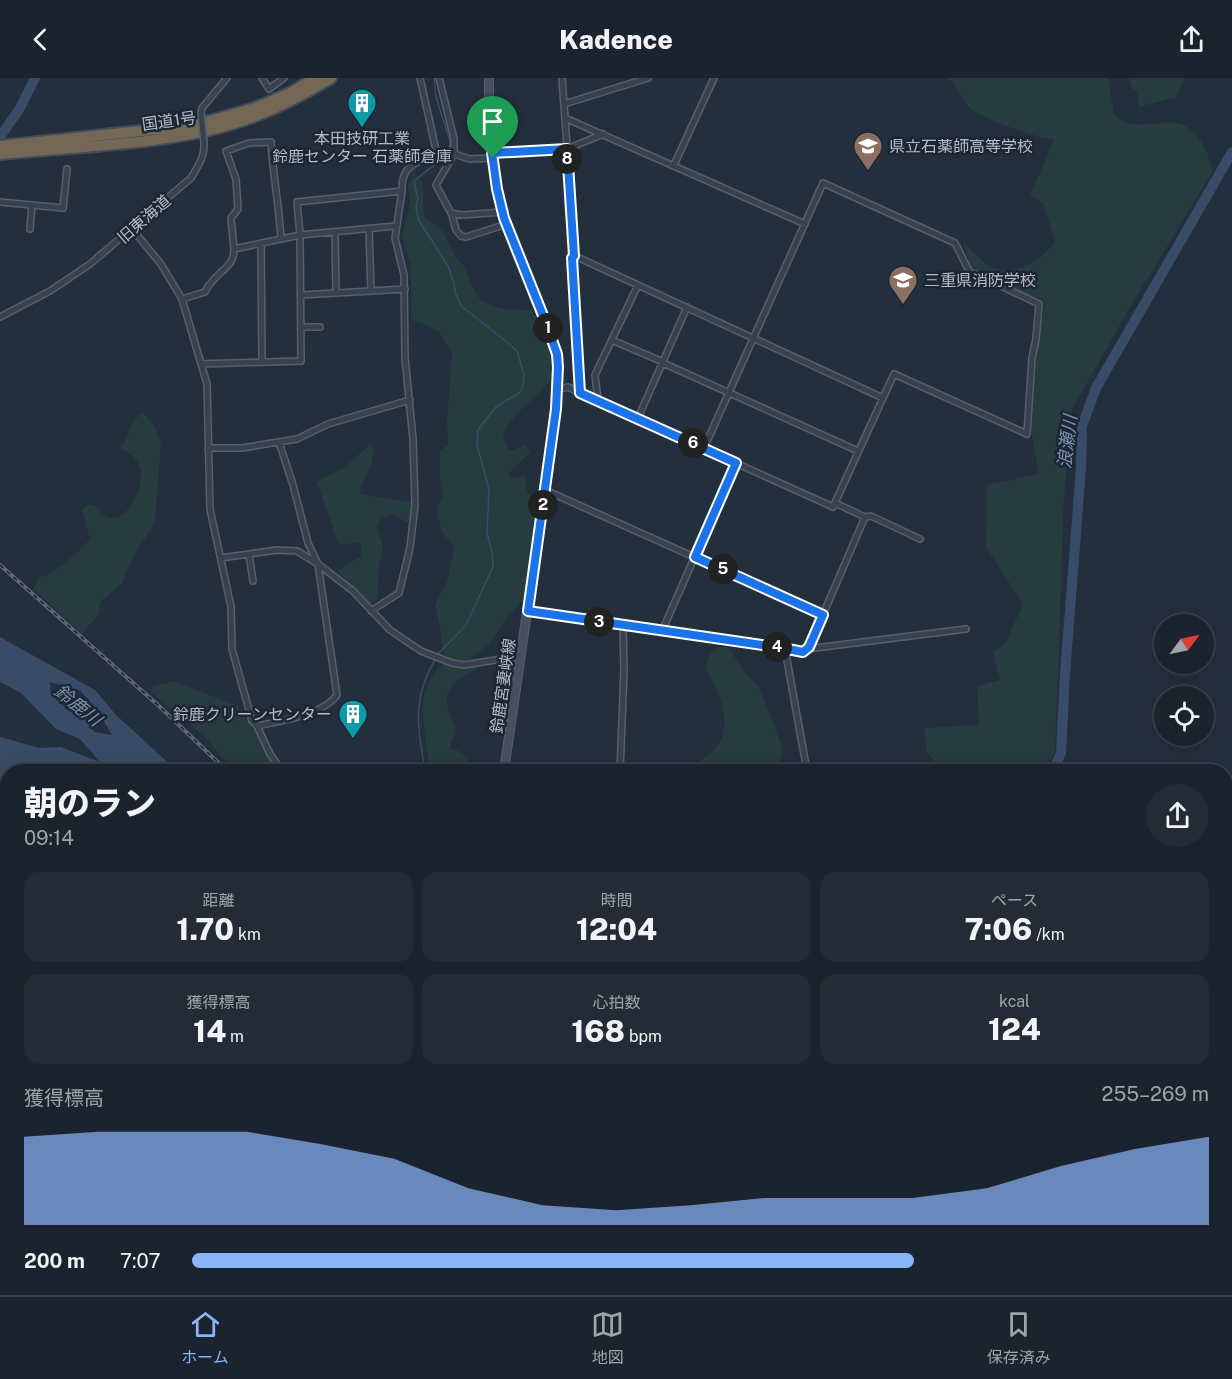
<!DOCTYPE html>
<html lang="ja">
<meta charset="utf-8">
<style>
:root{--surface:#1b232e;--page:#242b36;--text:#f1f3f6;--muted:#a0a4aa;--line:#39404a;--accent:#8ab4f8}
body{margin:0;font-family:"Public Sans","Noto Sans JP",sans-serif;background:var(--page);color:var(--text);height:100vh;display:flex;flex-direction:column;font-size:22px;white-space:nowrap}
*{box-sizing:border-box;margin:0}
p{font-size:20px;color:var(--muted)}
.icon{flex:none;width:33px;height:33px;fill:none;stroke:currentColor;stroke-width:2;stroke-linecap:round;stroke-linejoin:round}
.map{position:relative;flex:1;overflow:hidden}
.drawer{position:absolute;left:0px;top:686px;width:1233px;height:532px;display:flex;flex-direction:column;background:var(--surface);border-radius:24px 24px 0 0;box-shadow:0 3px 15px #0003,0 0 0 2px var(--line)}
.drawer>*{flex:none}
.needle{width:39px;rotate:57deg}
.fabs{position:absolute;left:1154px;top:536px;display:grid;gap:12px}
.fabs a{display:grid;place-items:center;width:60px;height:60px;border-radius:50%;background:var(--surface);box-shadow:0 3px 15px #0003,0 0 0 2px var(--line);font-size:30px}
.pin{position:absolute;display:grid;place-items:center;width:51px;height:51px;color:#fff;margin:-62px -26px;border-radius:50% 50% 50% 0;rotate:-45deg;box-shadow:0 0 6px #0007}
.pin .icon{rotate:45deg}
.km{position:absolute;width:30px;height:30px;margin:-15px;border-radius:50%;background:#222;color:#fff;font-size:16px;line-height:30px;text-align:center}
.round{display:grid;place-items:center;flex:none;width:63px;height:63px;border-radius:32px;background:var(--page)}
.summary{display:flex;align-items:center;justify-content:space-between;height:102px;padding:0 24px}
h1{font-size:33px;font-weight:800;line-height:45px}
.metrics{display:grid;grid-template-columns:repeat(3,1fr);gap:9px;height:102px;padding:6px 24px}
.metrics div{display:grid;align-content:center;border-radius:15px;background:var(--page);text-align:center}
.metrics b{font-size:30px;font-weight:800}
.metrics small{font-size:16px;font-weight:400}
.metrics p{font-size:16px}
.chart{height:168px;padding:12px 24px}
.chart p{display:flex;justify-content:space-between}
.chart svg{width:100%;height:108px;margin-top:6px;fill:var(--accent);opacity:.7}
ul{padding:0 24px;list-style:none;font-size:20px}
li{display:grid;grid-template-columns:96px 72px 1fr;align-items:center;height:45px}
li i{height:15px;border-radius:8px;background:var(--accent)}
header{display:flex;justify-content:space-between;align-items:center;height:78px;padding:0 24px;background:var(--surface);font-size:27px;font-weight:800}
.tab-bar{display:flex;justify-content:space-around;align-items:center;height:84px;border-top:2px solid var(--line);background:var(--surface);font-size:16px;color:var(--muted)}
.tab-bar a{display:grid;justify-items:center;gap:3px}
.tab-bar .selected{color:var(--accent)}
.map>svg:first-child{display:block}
.green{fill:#263c3f}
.water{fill:#394c67;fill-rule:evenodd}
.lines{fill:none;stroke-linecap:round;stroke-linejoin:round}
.stream{stroke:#394c67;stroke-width:1.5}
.river{stroke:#394c67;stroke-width:10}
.street-casing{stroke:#565f6c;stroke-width:8}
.secondary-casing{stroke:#565f6c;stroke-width:10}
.highway-casing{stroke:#434c59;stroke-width:14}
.street{stroke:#38414e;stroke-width:5}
.secondary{stroke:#465061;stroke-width:8}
.highway{stroke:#746855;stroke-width:10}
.rail-casing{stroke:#5a6575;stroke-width:4}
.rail{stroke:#1d2633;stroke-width:1.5;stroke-dasharray:4.5;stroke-linecap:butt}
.street-bridge-casing{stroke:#565f6c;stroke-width:8;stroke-linecap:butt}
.street-bridge{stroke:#38414e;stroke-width:5}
.route-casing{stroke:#fff;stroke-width:12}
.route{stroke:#1a73e8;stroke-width:8}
.labels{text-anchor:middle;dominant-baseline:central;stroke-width:5;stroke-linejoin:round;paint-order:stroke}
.street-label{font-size:16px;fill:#b4bcc9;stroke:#1d2633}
.poi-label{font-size:16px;fill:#b4bcc9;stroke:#1d2633;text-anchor:start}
.water-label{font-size:18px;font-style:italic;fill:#7c92b1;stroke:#1d2633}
</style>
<header><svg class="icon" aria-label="back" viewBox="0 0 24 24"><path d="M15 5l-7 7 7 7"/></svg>Kadence<svg class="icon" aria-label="share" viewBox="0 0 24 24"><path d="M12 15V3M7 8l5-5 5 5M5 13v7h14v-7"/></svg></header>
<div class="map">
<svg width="1232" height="1217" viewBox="0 0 1232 1217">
<rect width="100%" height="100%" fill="#242f3e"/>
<path class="green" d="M948,0H1108L1114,37C1150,67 1190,10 1213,93L1129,231L1072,331L1064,420L1055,675L1043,693H938V688L927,674L924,650L979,647L977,608L1000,602L993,574L1006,564L1023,526L986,469L987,407L1039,396L1031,353L1033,281L1045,226L971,190L963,165C972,171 976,178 984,184C1007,205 1040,184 1055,164L1043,125L1030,117L1054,62C1037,59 981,41 970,30C961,21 958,9 948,0Z
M1129,0H1185L1176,19L1139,29L1137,13L1133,12Z
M414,95L423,105V128L426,141C447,150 446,164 457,181C459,183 462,185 464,188C471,200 471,216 485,224C498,232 516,232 531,232C543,249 563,287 548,306C539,317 527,325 517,336C511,343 505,350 503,359L508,371L512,372L525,367L530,374C524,383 514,386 509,396L511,400L525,398L527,415L539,423L524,522L506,541L491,564L470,581L461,584L448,580L442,572L440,548L435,528L438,519L446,507L454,473V469L442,454L437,435L439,425L443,417L440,403V373L448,367L447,343L452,276L440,255L428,247L414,243L411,240V187L403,165L402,155L409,132L410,117L408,108Z
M143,334L155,349L161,366L155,441L152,450L133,478L122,505L99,525L100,534L82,556L33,511L39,500C59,493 76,476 90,461L82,432L90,426C100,428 102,441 113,440C131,439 145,404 140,390C137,380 128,375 120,370C132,358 125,348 143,334Z
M371,366C379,386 361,397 360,416L411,424L414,432L412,446C405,445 399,439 392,436L384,439L378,445L377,450L383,469L379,488L377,522L370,525L337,493L361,478V468L357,465L339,467L317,404L344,389Z
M718,569H727L730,572L744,594L758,607L772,641L783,672L777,693H674C683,688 692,688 700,683C740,659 723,623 706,590L710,576Z
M443,586H477V590C460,601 440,610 449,634C451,640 456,646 456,653C455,659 450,664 450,671L459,673L469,681L463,693H429C428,654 409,617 443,586Z
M174,603L237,628L282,693H235L203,657L151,614L153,608Z
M427,1211H551L556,1217H432Z"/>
<path class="water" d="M0,559L95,612L116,637L177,693H8L7,717L0,714V659L40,670L61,669L100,684L80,661L56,651L21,615L0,604ZM50,604L81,613L99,635L112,657L94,654L88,641L68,631L51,617Z"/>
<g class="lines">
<path class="stream" d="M434,0L436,19L450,63C450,83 425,90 414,104L418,121L416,128L418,141L448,188L454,205L455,214L461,228L502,260L517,273L524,297L523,308L519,315L496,329L478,352L477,367L489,411L487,455L492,474L493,489L466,547L438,576
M425,693C418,649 411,621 436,580
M1226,705H1232"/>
<path class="river" d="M0,59L20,30L35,0
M1053,693L1061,675L1065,596L1081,390L1082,348L1096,310L1232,74
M415,1210L419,1217
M1093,1217L1094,1210"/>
<g class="street-casing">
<path id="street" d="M262,0L269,11L284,0
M439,0L454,61V76L436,107L452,137L456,152L461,158L466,159L507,146
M562,0L575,178L572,180L581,315
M564,26L648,0
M201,35L202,30L227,0
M565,40L805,146
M492,75L567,71L603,56
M454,76L470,81L493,80
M674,87L714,0
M402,113C401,84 418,88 436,72L420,0
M0,124L63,130L67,91
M451,135L462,137L503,134
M30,151L32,127
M132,151L161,186L182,221L207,306L210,431L231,529L232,571L252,643L257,648C280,643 323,637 337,617L318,486L308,465L293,407L279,364
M335,154L336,215L371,213L369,151
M261,165L262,284
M234,171L231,140L238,131L236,101L226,73L249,65L271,64C273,96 279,128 281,161
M575,178L883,320
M371,213L405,211
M301,217L336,215
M182,221L205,214C207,211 208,207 211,205C220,192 234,189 234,171L300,157L395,148
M0,239L50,213L90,186L191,100C198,88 205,79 204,65
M302,249H320
M612,262L663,284
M663,285L858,373
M201,286L301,283L300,157L297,124L402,113L395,160L404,197L405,280L413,361L415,427L410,470L399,515L371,533
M558,312L568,309L581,315L833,429L894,296L1027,356L1032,280L1036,261L1039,226L969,193L955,165L823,105L704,370
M598,323L595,297L638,207
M638,340L687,229
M208,370H242L297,361L328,346L410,322
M545,412L823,537
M835,425L865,439L871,438L920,461
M249,476L253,503
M221,480L277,472L297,473L318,486L353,513L390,552L421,573L452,585L464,587L521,578
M528,533L783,570L803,574L809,569L865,439
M662,553L736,385
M785,571L807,693
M807,571L966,551
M257,648L270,676L282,693
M620,693L624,593L623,547
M1226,825L1230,798L1232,758
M0,880L8,887
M268,1210L273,1217
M564,1210L570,1217
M1193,1210L1198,1217
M703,1217L717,1210"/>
</g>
<g class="secondary-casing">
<path id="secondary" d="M489,0V51L497,111L504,140L557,276L558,312L550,376L504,693
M1226,1041L1232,1042
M1105,1210V1217
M694,1217L695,1210"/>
</g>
<g class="highway-casing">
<path id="highway" d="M0,68L196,47L255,30L288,16L316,0
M0,76C80,68 178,67 253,39C280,29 306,15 331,0"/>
</g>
<use href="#street" class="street"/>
<use href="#secondary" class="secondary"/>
<use href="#highway" class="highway"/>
<g class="rail-casing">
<path id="rail" d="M0,487L159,628L227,693
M669,1210L677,1217"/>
</g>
<use href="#rail" class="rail"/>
<g class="street-bridge-casing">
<path id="street-bridge" d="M201,35L204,65"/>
</g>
<use href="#street-bridge" class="street-bridge"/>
</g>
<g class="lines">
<g class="route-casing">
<path id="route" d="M567,71L574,178L572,180L580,315L736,385L695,479L823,537L809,569L803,574L783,570L528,533L556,331L558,289L557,276L546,245L504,140L497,111L492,75Z"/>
</g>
<use href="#route" class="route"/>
</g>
<defs>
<g id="building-pin" transform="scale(1.5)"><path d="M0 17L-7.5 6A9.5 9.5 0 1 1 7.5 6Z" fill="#0f9aa8" stroke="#1d2633"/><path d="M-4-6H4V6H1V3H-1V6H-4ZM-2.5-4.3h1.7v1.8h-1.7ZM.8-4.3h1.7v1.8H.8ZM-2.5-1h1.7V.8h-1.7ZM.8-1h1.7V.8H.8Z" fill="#fff"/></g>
<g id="school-pin" transform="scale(1.5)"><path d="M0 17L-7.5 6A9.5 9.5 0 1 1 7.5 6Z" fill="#8d6e63" stroke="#1d2633"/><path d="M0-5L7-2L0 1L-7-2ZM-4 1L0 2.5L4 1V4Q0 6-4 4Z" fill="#fff"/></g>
</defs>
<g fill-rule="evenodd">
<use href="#building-pin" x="362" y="25"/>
<use href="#school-pin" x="868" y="68"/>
<use href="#school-pin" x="903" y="202"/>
<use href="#building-pin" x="353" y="636"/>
</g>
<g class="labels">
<g class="street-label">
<text transform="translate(169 43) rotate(-8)">国道1号</text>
<text transform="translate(144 141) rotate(-41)">旧東海道</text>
<text transform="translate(503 608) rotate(-82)">鈴鹿宮妻峡線</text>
</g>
<g class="poi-label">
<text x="362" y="60" text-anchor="middle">本田技研工業<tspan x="362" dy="18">鈴鹿センター 石薬師倉庫</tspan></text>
<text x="889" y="68">県立石薬師高等学校</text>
<text x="924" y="202">三重県消防学校</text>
<text x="332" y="636" text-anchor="end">鈴鹿クリーンセンター</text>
</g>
<g class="water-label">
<text transform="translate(1067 364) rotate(-83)">浪瀬川</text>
<text transform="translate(78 627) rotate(39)">鈴鹿川</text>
</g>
</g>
</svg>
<div class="fabs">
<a><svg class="needle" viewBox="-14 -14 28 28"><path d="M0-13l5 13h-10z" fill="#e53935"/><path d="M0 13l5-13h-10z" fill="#a0a4aa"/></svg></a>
<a><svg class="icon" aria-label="locate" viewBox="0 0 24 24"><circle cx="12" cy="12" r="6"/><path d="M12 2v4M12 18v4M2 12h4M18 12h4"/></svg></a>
</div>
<div class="pin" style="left:493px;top:80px;background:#1e9e55"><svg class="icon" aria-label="arrive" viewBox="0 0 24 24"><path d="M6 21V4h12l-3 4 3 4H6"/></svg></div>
<b class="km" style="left:548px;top:250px">1</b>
<b class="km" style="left:543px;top:427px">2</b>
<b class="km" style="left:599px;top:544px">3</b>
<b class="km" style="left:777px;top:569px">4</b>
<b class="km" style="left:723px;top:491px">5</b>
<b class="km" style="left:693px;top:365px">6</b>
<b class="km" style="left:567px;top:81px">8</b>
<section class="drawer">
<div class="summary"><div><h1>朝のラン</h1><p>09:14</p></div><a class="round"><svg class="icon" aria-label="share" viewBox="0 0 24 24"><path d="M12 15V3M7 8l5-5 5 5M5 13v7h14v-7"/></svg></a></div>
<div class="metrics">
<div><p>距離</p><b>1.70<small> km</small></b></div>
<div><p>時間</p><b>12:04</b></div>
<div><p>ペース</p><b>7:06<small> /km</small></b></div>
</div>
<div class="metrics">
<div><p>獲得標高</p><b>14<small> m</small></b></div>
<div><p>心拍数</p><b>168<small> bpm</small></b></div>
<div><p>kcal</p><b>124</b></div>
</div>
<div class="chart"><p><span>獲得標高</span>255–269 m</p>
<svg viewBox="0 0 160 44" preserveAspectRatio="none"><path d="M0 44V8L10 6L20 6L30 6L40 11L50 17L60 29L70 36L80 38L90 36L100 33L110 33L120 33L130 29L140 20L150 13L160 8V44z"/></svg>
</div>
<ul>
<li><b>200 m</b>7:07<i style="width:71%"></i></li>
</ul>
</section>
</div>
<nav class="tab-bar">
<a class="selected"><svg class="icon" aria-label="home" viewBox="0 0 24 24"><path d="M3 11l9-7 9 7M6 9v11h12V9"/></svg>ホーム</a>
<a><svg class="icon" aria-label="map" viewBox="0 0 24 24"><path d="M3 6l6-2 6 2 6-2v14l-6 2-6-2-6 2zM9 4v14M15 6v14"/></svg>地図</a>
<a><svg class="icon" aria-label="saved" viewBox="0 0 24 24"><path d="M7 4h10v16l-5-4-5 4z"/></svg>保存済み</a>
</nav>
